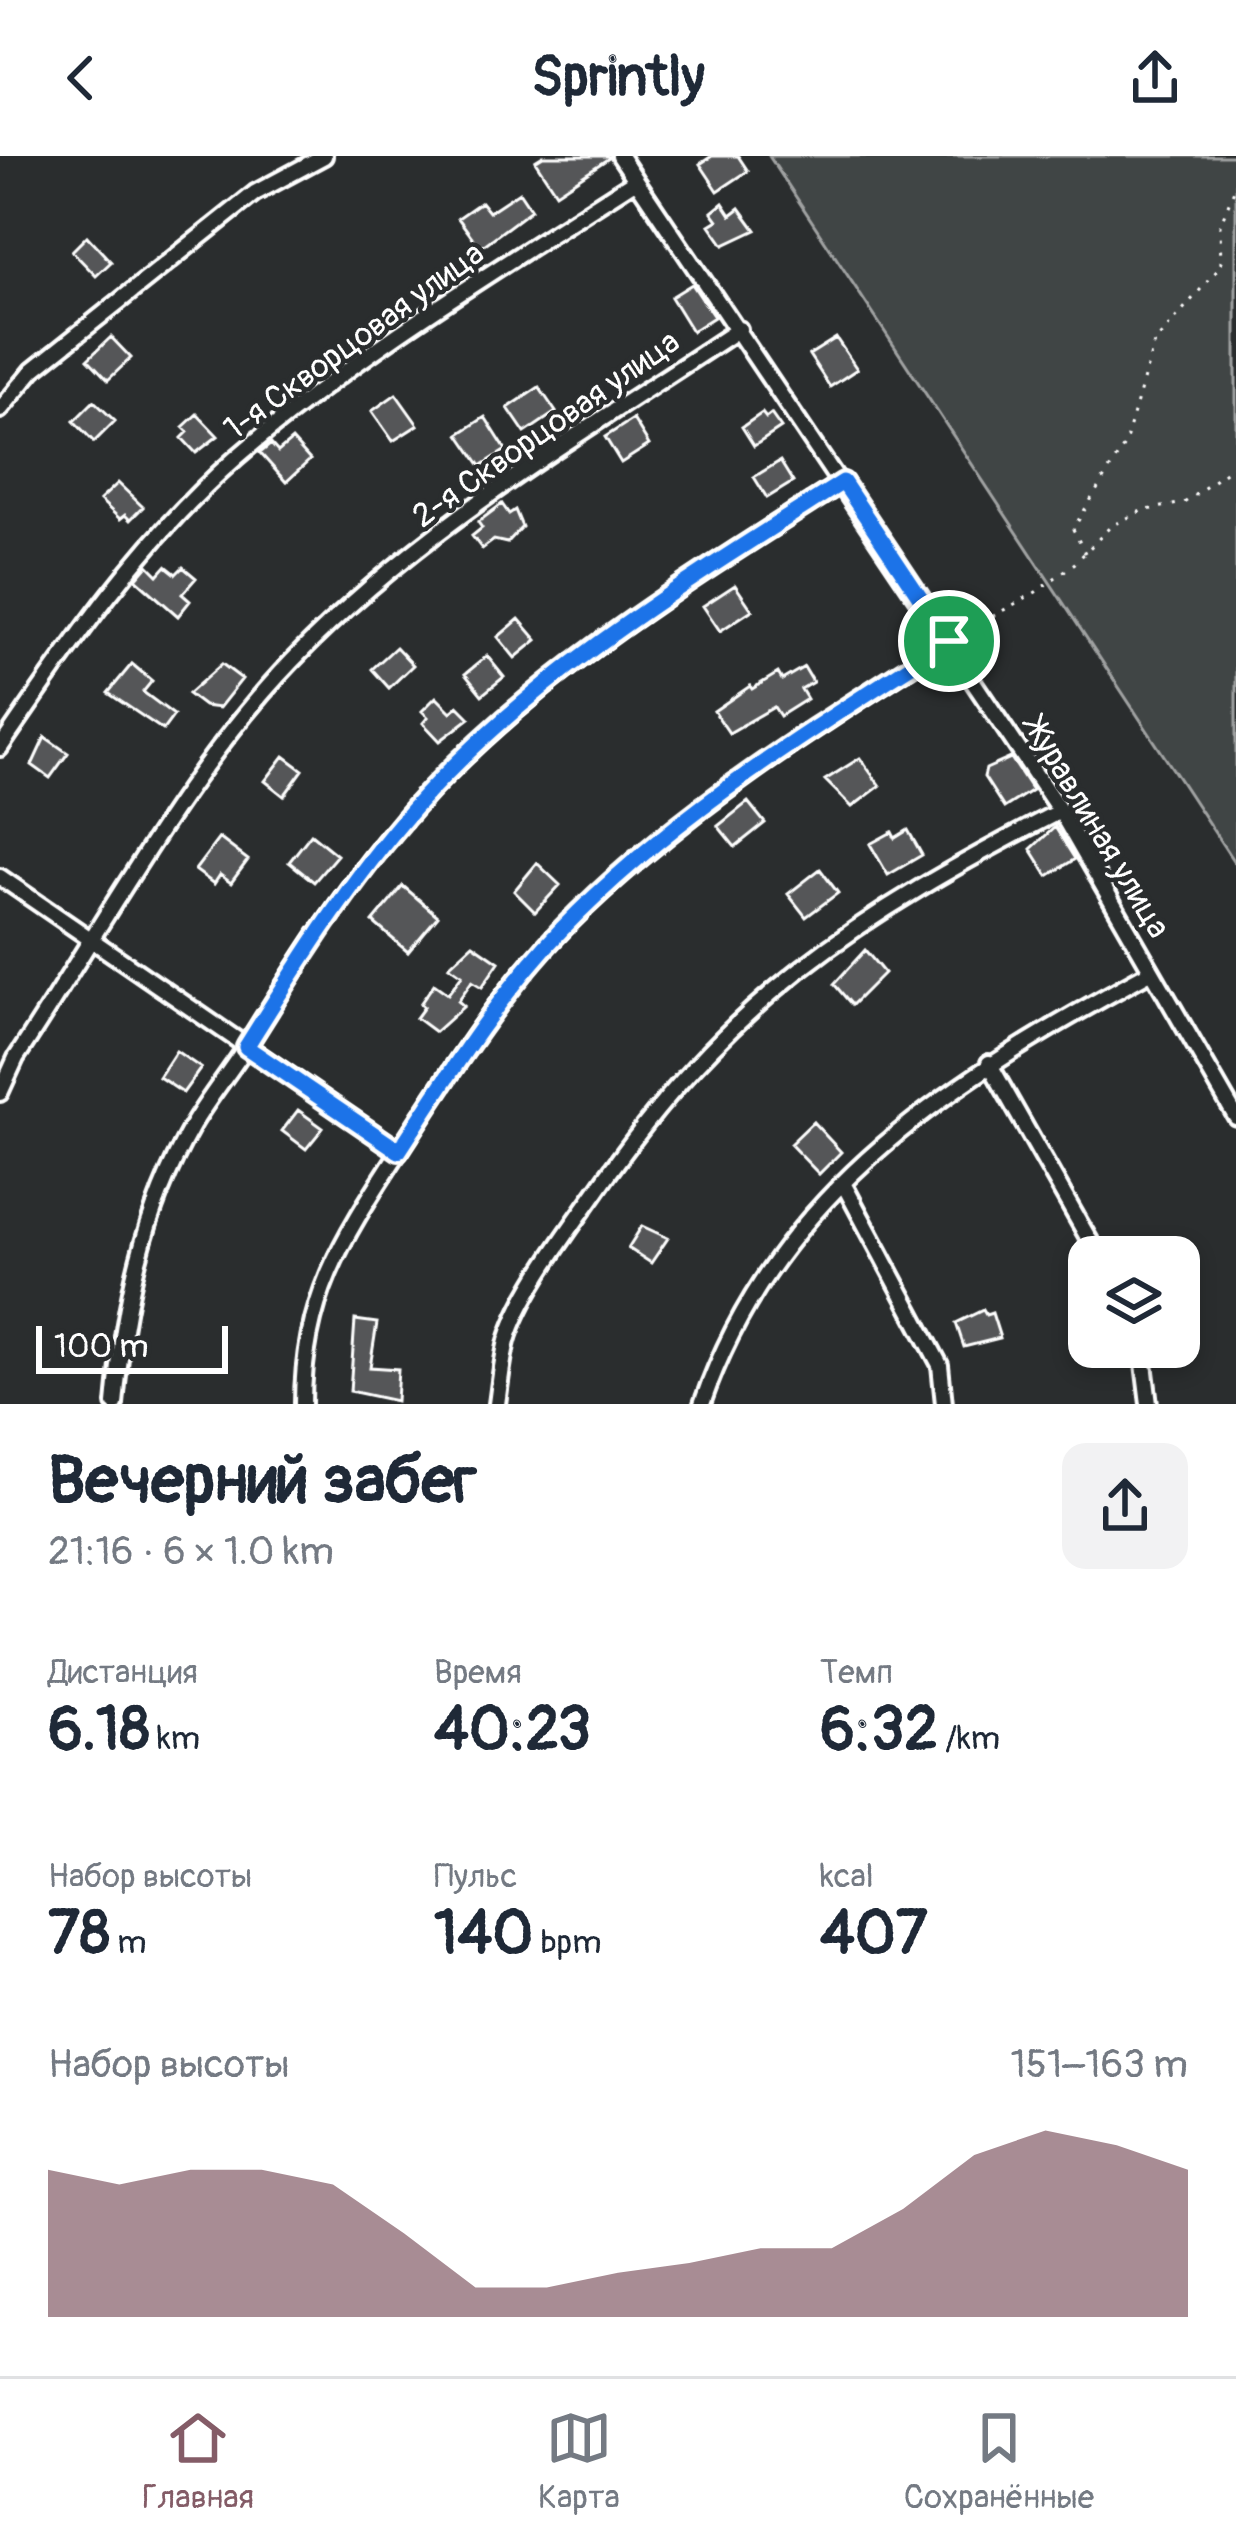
<!DOCTYPE html>
<html lang="ru">
<meta charset="utf-8">
<style>
:root{--surface:#fff;--page:#f2f2f3;--text:#1f2937;--muted:#747a83;--line:#e0e1e3;--accent:#845c67}
body{margin:0;font-family:Pangolin,sans-serif;background:var(--page);color:var(--text);height:100vh;display:flex;flex-direction:column;font-size:45px;white-space:nowrap}
*{box-sizing:border-box;margin:0}
p{font-size:39px;color:var(--muted)}
.icon{flex:none;width:66px;height:66px;fill:none;stroke:currentColor;stroke-width:2;stroke-linecap:round;stroke-linejoin:round}
.map{position:relative;height:1248px;overflow:hidden}
.panel{display:flex;flex-direction:column;background:var(--surface);flex:1}
.panel>*{flex:none}
.buttons{position:absolute;left:1068px;top:1080px;display:grid;gap:24px}
.buttons a{display:grid;place-items:center;width:132px;height:132px;border-radius:24px;background:var(--surface);box-shadow:0 6px 18px #0003;font-size:60px}
.scale{position:absolute;left:36px;bottom:30px;width:192px;box-sizing:border-box;padding-left:12px;border:6px solid #fff;border-top:0;font-size:33px;line-height:42px;white-space:nowrap;color:#fff;-webkit-text-stroke:9px #2a2d2e;paint-order:stroke}
.pin{position:absolute;display:grid;place-items:center;width:102px;height:102px;color:#fff;margin:-51px;border:6px solid #fff;border-radius:50%;box-shadow:0 3px 12px #0007}
.round{display:grid;place-items:center;flex:none;width:126px;height:126px;border-radius:24px;background:var(--page)}
.overview{display:flex;align-items:center;justify-content:space-between;height:204px;padding:0 48px}
h1{font-size:66px;font-weight:800;line-height:90px}
.metrics{display:grid;grid-template-columns:repeat(3,1fr);gap:18px;height:204px;padding:12px 48px}
.metrics div{display:grid;align-content:center}
.metrics b{font-size:60px;font-weight:800}
.metrics small{font-size:33px;font-weight:400}
.metrics p{font-size:33px}
.chart{height:336px;padding:24px 48px}
.chart p{display:flex;justify-content:space-between}
.chart svg{width:100%;height:216px;margin-top:12px;fill:var(--accent);opacity:.7}
header{display:flex;justify-content:space-between;align-items:center;height:156px;padding:0 48px;background:var(--surface);font-size:54px;font-weight:800}
.menu{display:flex;justify-content:space-around;align-items:center;height:168px;border-top:3px solid var(--line);background:var(--surface);font-size:33px;color:var(--muted)}
.menu a{display:grid;justify-items:center;gap:6px}
.menu .active{color:var(--accent)}
.map>svg:first-child{display:block}
.green{fill:#414445;stroke:#a0a2a2;stroke-width:3}
.building{fill:#555758;stroke:#fff;stroke-width:3}
.lines{fill:none;stroke-linecap:round;stroke-linejoin:round}
.minor-casing{stroke:#fff;stroke-width:22}
.path{stroke:#fff;stroke-width:3;stroke-dasharray:3 9;stroke-linecap:butt}
.minor{stroke:#2a2d2e;stroke-width:14}
.route-casing{stroke:#fff;stroke-width:24}
.route{stroke:#1a73e8;stroke-width:15}
.labels{text-anchor:middle;dominant-baseline:central;stroke-width:9;stroke-linejoin:round;paint-order:stroke}
.street-label{font-size:33px;fill:#fff;stroke:#2a2d2e}
</style>
<header><svg class="icon" aria-label="back" viewBox="0 0 24 24"><path d="M15 5l-7 7 7 7"/></svg>Sprintly<svg class="icon" aria-label="share" viewBox="0 0 24 24"><path d="M12 15V3M7 8l5-5 5 5M5 13v7h14v-7"/></svg></header>
<div class="map">
<svg width="1236" height="1248" viewBox="0 0 1236 1248">
<rect width="100%" height="100%" fill="#2a2d2e"/>
<filter id="ink" filterUnits="userSpaceOnUse"><feTurbulence type="fractalNoise" baseFrequency=".00833" numOctaves="2"/><feDisplacementMap in="SourceGraphic" scale="24" xChannelSelector="R" yChannelSelector="G"/><feConvolveMatrix kernelMatrix="1 2 1 2 8 2 1 2 1" color-interpolation-filters="sRGB"/></filter>
<g filter="url(#ink)">
<path class="green" d="M769,0H1236V709Z"/>
<path class="building" d="M543,0H609V2L556,37L535,5Z
M712,0H738L748,15L718,35L700,8Z
M519,36L531,54L480,92L458,62L481,46L489,56Z
M723,47L731,59L740,52L756,74L724,89L710,69L718,64L712,56Z
M87,80L111,106L96,120L72,95Z
M692,128L714,161L692,175L671,141Z
M111,181L131,202L108,224L88,203Z
M836,182L857,213L830,231L809,199Z
M539,231L556,256L525,277L508,252Z
M396,238L418,269L393,285L372,255Z
M94,245L115,265L94,286L74,265Z
M762,257L766,262L771,258L781,272L754,290L742,271Z
M197,258L218,280L196,297L182,282L188,276L183,271Z
M485,261L506,294L481,310L459,278Z
M633,263L649,289L621,307L605,281Z
M292,284L310,304L286,326L260,297L271,288L278,296Z
M780,305L793,326L767,342L754,321Z
M118,327L143,351L130,364L125,359L120,363L100,344Z
M502,348L509,358L515,354L522,371L507,387L494,384L482,393L472,380L482,372L478,366Z
M148,409L158,419L166,410L176,418L183,411L196,422L182,438L190,445L178,460L136,423Z
M735,429L752,454L720,475L703,450Z
M519,463L537,484L515,502L498,481Z
M396,491L413,509L389,532L372,513Z
M487,500L504,521L482,539L465,518Z
M132,508L152,525L143,536L174,559L163,574L108,537Z
M222,508L242,523L219,552L204,550L188,538Z
M804,511L813,526L801,533L807,543L780,560L774,551L729,577L714,555L750,530L752,533L778,517L782,524Z
M436,541L451,556L458,550L470,562L440,585L423,567L428,561L422,555Z
M45,581L68,597L50,622L32,609Z
M284,600L303,614L284,640L265,625Z
M860,602L880,630L852,651L825,624Z
M1011,602L1032,634L1004,652L984,621L986,613Z
M748,646L765,667L735,691L718,670Z
M1055,671L1075,703L1048,720L1031,693Z
M908,674L922,699L888,719L870,688L892,676L895,682Z
M311,678L337,699L314,726L289,706Z
M219,682L248,704L231,727L220,719L214,728L195,714Z
M537,707L560,729L535,756L514,735Z
M820,713L838,737L806,761L788,738Z
M403,730L438,760L408,796L373,766Z
M473,788L499,806L482,831L472,825L458,845L464,850L435,876L416,862L424,851L420,848L434,828L448,838L462,819L449,810Z
M865,794L884,817L852,849L834,828Z
M176,895L201,912L183,937L159,921Z
M298,954L323,972L306,993L282,975Z
M813,966L841,996L819,1018L790,988Z
M642,1070L668,1082L651,1107L628,1092Z
M983,1154L986,1159L992,1157L1000,1182L964,1191L956,1167Z
M355,1164L377,1167L370,1211L398,1213L396,1245L350,1235Z"/>
<g class="lines">
<g class="minor-casing">
<path id="minor" d="M620,0L1060,655L1236,961
M0,254L33,214L255,37L324,0
M0,592C70,489 142,384 237,301C359,196 501,111 636,24
M0,721L399,995
M989,907L1099,1101
M0,937L16,902C102,772 184,617 292,505C421,371 586,275 739,173
M843,1027L940,1209L944,1248
M1142,1191L1149,1248
M115,1248C124,1148 142,1058 192,970C210,939 234,911 253,880C303,799 352,720 416,650C537,518 694,421 843,326
M303,1248C303,1139 345,1079 402,991C451,915 499,836 564,772C679,658 813,573 949,486
M497,1248C500,1227 502,1205 507,1185C520,1139 567,1077 595,1037C728,843 855,761 1060,655
M702,1248C777,1031 961,919 1152,815"/>
</g>
<path class="path" d="M1085,397L1073,373L1125,288L1154,187L1221,110L1220,69L1236,29
M961,478L1036,436L1075,407L1110,371L1141,355L1184,347L1236,308"/>
<use href="#minor" class="minor"/>
</g>
</g>
<g class="lines" filter="url(#ink)">
<g class="route-casing">
<path id="route" d="M843,326L949,485C813,573 674,657 561,774C498,840 449,918 399,995L246,891C298,808 349,726 414,652C533,518 694,421 843,326Z"/>
</g>
<use href="#route" class="route"/>
</g>
<g class="labels">
<g class="street-label">
<text transform="translate(354 185) rotate(-36)">1-я Скворцовая улица</text>
<text transform="translate(546 273) rotate(-35)">2-я Скворцовая улица</text>
<text transform="translate(1097 672) rotate(59)">Журавлиная улица</text>
</g>
</g>
</svg>
<div class="buttons">
<a><svg class="icon" aria-label="layers" viewBox="0 0 24 24"><path d="M12 4l9 5-9 5-9-5zM3 14l9 5 9-5"/></svg></a>
</div>
<div class="scale">100 m</div>
<div class="pin" style="left:949px;top:485px;background:#1e9e55"><svg class="icon" aria-label="arrive" viewBox="0 0 24 24"><path d="M6 21V4h12l-3 4 3 4H6"/></svg></div>
</div>
<section class="panel">
<div class="overview"><div><h1>Вечерний забег</h1><p>21:16 · 6 × 1.0 km</p></div><a class="round"><svg class="icon" aria-label="share" viewBox="0 0 24 24"><path d="M12 15V3M7 8l5-5 5 5M5 13v7h14v-7"/></svg></a></div>
<div class="metrics">
<div><p>Дистанция</p><b>6.18<small> km</small></b></div>
<div><p>Время</p><b>40:23</b></div>
<div><p>Темп</p><b>6:32<small> /km</small></b></div>
</div>
<div class="metrics">
<div><p>Набор высоты</p><b>78<small> m</small></b></div>
<div><p>Пульс</p><b>140<small> bpm</small></b></div>
<div><p>kcal</p><b>407</b></div>
</div>
<div class="chart"><p><span>Набор высоты</span>151–163 m</p>
<svg viewBox="0 0 160 44" preserveAspectRatio="none"><path d="M0 44V14L10 17L20 14L30 14L40 17L50 27L60 38L70 38L80 35L90 33L100 30L110 30L120 22L130 11L140 6L150 9L160 14V44z"/></svg>
</div>
</section>
<nav class="menu">
<a class="active"><svg class="icon" aria-label="home" viewBox="0 0 24 24"><path d="M3 11l9-7 9 7M6 9v11h12V9"/></svg>Главная</a>
<a><svg class="icon" aria-label="map" viewBox="0 0 24 24"><path d="M3 6l6-2 6 2 6-2v14l-6 2-6-2-6 2zM9 4v14M15 6v14"/></svg>Карта</a>
<a><svg class="icon" aria-label="saved" viewBox="0 0 24 24"><path d="M7 4h10v16l-5-4-5 4z"/></svg>Сохранённые</a>
</nav>
